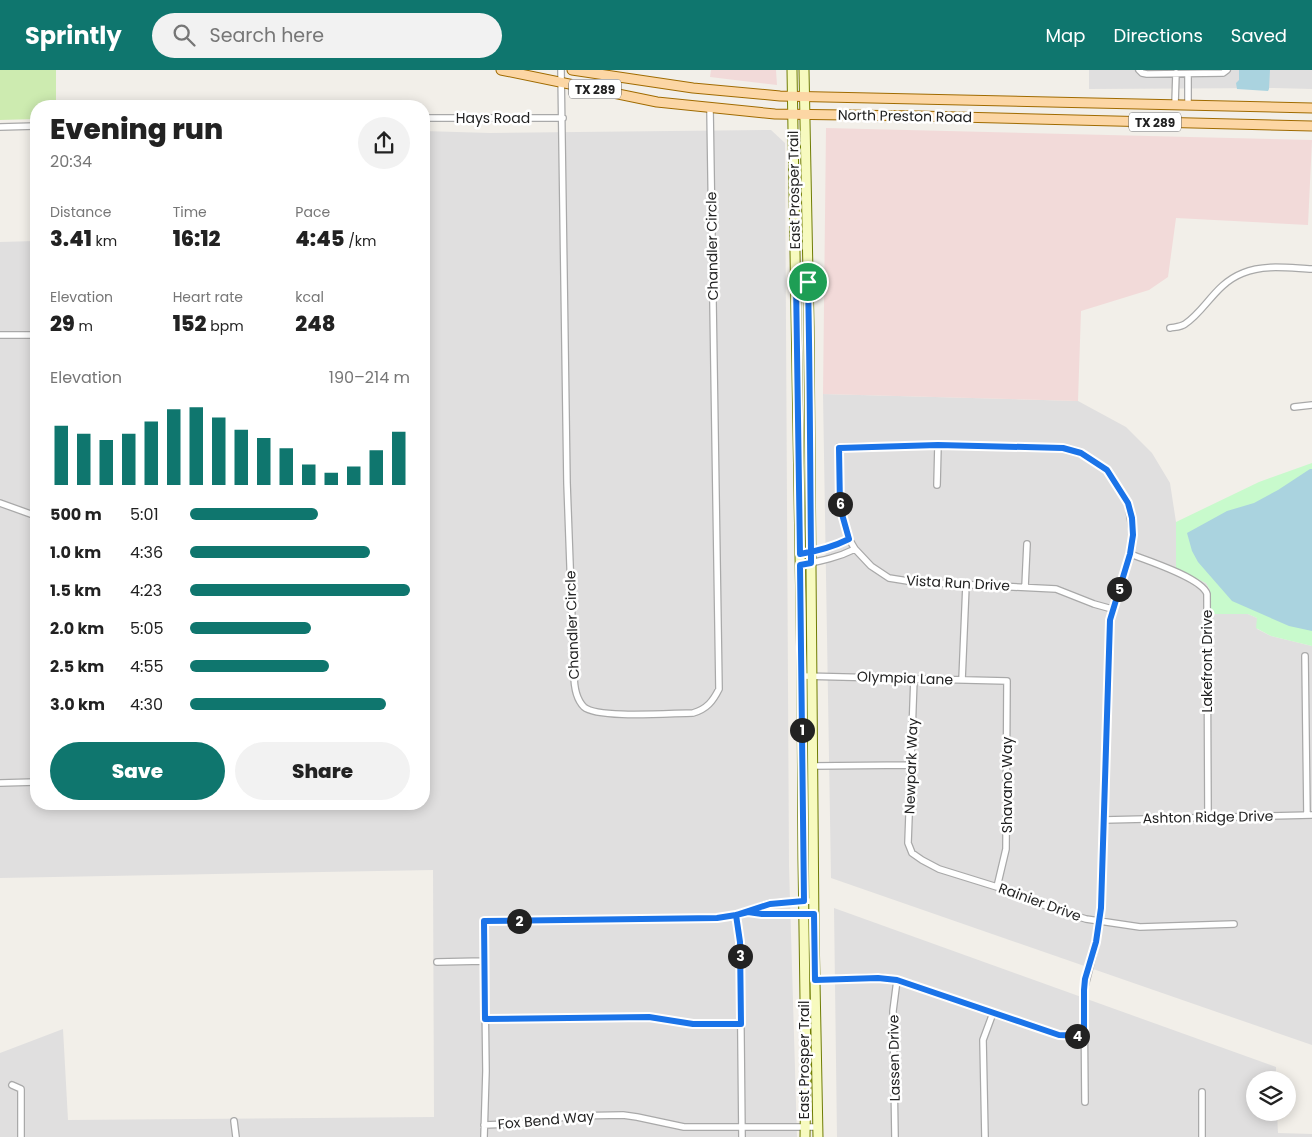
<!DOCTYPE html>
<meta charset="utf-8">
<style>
:root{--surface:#fff;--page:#f2f2f2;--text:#222;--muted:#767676;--accent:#0f766e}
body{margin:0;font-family:Poppins,sans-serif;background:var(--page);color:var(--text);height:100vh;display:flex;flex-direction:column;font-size:19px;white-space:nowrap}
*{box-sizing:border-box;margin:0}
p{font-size:16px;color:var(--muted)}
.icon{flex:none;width:28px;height:28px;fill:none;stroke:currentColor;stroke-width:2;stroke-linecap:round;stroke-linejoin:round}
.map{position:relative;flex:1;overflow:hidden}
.sheet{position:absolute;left:30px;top:30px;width:400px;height:710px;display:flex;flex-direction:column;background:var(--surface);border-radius:20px;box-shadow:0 2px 12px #0003}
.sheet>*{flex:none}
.tools{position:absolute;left:1246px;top:1001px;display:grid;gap:10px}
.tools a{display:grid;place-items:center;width:50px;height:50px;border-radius:50%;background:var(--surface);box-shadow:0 2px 12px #0003;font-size:25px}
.pin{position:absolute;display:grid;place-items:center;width:42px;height:42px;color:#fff;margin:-21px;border:2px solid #fff;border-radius:50%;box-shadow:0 1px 5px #0007}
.km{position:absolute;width:25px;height:25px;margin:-12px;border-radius:50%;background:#222;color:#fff;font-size:14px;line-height:25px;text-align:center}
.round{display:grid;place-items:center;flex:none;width:52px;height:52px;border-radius:26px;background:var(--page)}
.headline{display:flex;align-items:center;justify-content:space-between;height:85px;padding:0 20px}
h1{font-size:28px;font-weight:800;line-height:38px}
.figures{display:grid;grid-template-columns:repeat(3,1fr);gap:8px;height:85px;padding:5px 20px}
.figures div{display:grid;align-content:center}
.figures b{font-size:21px;font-weight:800}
.figures small{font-size:14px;font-weight:400}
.figures p{font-size:14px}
.chart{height:140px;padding:10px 20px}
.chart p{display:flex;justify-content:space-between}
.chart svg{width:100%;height:90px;margin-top:5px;stroke:var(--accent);stroke-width:6}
.button{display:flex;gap:10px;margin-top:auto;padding:10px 20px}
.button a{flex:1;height:58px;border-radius:30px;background:var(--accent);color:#fff;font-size:20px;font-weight:800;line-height:58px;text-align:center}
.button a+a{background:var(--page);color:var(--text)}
ul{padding:0 20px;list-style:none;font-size:16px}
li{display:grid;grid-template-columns:80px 60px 1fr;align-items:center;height:38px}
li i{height:12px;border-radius:6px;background:var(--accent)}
header{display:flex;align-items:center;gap:30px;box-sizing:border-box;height:70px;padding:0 25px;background:var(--accent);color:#fff}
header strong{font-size:24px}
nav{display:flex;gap:28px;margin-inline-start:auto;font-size:18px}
.search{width:350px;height:45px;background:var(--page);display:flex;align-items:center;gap:12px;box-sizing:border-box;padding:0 18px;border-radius:28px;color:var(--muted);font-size:19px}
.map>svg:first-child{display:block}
.residential{fill:#e0dfdf}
.commercial{fill:#f2dad9}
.grass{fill:#cdebb0}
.park{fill:#c8facc}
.water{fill:#aad3df}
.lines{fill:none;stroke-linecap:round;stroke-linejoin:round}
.minor-casing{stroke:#a9a9a9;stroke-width:8}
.secondary-casing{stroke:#707d05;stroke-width:11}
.primary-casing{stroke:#a06b00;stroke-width:11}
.minor{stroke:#fff;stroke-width:5.5}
.secondary{stroke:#f7fabf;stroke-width:9}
.primary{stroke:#fcd6a4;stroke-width:9}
.route-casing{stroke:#fff;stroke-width:10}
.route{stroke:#1a73e8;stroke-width:6}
.labels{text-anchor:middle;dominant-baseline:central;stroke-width:5;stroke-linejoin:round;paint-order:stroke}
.shield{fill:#fff;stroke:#646464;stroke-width:1}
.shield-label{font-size:12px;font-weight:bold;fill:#222}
.street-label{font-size:14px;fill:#222;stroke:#fff}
</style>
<header>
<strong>Sprintly</strong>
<div class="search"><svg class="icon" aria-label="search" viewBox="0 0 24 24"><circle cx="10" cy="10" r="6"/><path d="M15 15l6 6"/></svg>Search here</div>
<nav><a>Map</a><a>Directions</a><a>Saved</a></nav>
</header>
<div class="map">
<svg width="1312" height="1067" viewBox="0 0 1312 1067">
<rect width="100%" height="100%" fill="#f2efe9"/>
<path class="residential" d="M1089,0H1312V19L1274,18L1089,19Z
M771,60L785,73L789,796L797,1067H0V983L63,959L68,1050L434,1047L433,800L0,808V172L36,171V734H424V61L490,63Z
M823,324L1078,331L1126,357L1152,383L1170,413L1176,452V498L1206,513L1210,520V544H1248L1257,548V559L1271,566L1312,576V975L831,808Z
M834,838L1276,997V1010H1255V1042L1277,1043L1278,1063L1312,1064V1067H837Z"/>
<path class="commercial" d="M711,0H776L777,15L710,7Z
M826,58L1312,70L1308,155L1176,148L1168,207L1149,220L1081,241L1078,331L823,324Z"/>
<path class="grass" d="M0,0H56V36H36V49L0,50Z"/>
<path class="park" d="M1312,393V576L1271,566L1256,558L1257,548L1248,544H1210V520L1206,513L1176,499V452L1259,412Z"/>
<path class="water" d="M1239,0H1270L1269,19L1268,21L1237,19L1236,13L1239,10Z
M1310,399H1312V561L1289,556L1232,531L1198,492L1192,481L1187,463L1227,441L1254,433L1278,420Z"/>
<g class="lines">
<g class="minor-casing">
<path id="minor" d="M561,0L567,413L574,604C574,615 575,628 584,637C598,649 672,643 693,643C707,639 713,631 719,619L710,39
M1139,0L1142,3L1147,4L1223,3L1227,0
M1175,34L1176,3
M1188,35V4
M424,48H563
M0,57L36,56
M1170,258C1175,257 1181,257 1185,254C1206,240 1215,214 1243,203C1264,194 1289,198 1312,199
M0,265H36
M1294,337L1312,335
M937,415L938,375
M0,433L36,446
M800,484C818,481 833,477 849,469
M1130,484C1146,490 1202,508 1207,524L1208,747
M800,495C820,491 837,488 855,479
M1025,517L1027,474
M1305,586L1307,745
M802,606L1007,611L1006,779L997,817
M914,608L908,773L912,783L922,790L939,799L997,817L1059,841L1086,849L1140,857L1234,854
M962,610L966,515
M813,696L911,695
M0,713L36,712
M1104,750L1312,745
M748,842L762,844H806
M736,845L740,872L742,1067
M437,892L484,891
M815,910L878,907L897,910L1059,965L1084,966
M485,949L649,947L693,954H741
M12,1015L21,1019V1067
M1202,1022V1067
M1085,1032L1084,920L1096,873L1101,838L1110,550L1130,484L1133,465L1128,433L1107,400L1081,383L1063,378L938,375L839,377L840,437L849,469L855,479L871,496L889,508L914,512L1056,519L1094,534L1112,539
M234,1051L236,1067
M484,1055L533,1053L570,1046L623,1045L637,1047L684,1057H818
M484,1067L486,1001L484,851L717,848L736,845L770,833L814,831
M895,1067L893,941L897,910
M985,1067L983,970L993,943"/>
</g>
<g class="secondary-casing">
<path id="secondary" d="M792,0L802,606L803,789L806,999L805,1067
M804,0L809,256L814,859L818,1067"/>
</g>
<g class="primary-casing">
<path id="primary" d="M501,0L657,32L775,44L918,46L1312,56
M572,0L693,18L780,26L1312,38"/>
</g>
<use href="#minor" class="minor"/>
<use href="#secondary" class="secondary"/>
<use href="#primary" class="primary"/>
</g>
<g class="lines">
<g class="route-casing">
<path id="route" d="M808,212C810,302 810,392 811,482V493L800,495L804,831L770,834L736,845L717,848L484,851L485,949L649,947L693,954H741L740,872L736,845L748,842L762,844H814L815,910L878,908L897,910L1059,965L1084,966V920L1085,909L1096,872L1101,838L1110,550L1130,484L1133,465L1132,448L1128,433L1107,400L1081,383L1063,378L938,375L839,378L840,437L849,469C833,477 818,481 800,484L796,212H808"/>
</g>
<use href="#route" class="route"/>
</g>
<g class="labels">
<g class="shield">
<rect x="569" y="9.5" width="52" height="19" rx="4"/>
<rect x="1129" y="42.5" width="52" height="19" rx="4"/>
</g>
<g class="shield-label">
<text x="595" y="19">TX 289</text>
<text x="1155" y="52">TX 289</text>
</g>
<g class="street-label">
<text transform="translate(905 46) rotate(1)">North Preston Road</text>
<text x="493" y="48">Hays Road</text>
<text transform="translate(794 120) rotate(-91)">East Prosper Trail</text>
<text transform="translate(712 176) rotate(-91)">Chandler Circle</text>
<text transform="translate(958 513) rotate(3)">Vista Run Drive</text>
<text transform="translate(572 555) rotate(-92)">Chandler Circle</text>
<text transform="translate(1207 591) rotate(-90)">Lakefront Drive</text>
<text transform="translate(905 608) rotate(2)">Olympia Lane</text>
<text transform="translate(911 696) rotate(-88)">Newpark Way</text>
<text transform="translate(1007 715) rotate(-90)">Shavano Way</text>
<text transform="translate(1208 747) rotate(-1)">Ashton Ridge Drive</text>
<text transform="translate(1040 832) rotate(20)">Rainier Drive</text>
<text transform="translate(894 988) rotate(-91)">Lassen Drive</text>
<text transform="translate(804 990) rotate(-90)">East Prosper Trail</text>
<text transform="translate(546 1050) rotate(-5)">Fox Bend Way</text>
</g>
</g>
</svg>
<div class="tools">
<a><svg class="icon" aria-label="layers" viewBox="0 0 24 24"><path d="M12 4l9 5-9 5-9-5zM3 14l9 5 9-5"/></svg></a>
</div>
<div class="pin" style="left:808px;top:212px;background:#1e9e55"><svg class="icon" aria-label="arrive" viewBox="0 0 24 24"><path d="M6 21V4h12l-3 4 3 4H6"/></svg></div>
<b class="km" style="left:802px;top:660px">1</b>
<b class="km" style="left:519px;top:851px">2</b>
<b class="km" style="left:740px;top:886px">3</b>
<b class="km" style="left:1077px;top:966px">4</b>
<b class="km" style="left:1119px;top:519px">5</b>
<b class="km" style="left:840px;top:434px">6</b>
<section class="sheet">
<div class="headline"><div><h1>Evening run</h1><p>20:34</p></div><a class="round"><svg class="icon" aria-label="share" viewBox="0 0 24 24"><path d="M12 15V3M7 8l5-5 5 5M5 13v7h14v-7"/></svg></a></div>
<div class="figures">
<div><p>Distance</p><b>3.41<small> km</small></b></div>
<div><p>Time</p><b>16:12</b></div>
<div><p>Pace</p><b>4:45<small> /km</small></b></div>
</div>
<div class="figures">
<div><p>Elevation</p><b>29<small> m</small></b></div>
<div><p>Heart rate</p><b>152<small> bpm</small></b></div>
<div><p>kcal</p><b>248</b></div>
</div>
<div class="chart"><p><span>Elevation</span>190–214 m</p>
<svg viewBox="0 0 160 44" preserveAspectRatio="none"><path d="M5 44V15M15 44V19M25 44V22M35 44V19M45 44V13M55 44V7M65 44V6M75 44V11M85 44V17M95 44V21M105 44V26M115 44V34M125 44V38M135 44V35M145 44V27M155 44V18"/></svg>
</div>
<ul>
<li><b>500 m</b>5:01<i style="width:58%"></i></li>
<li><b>1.0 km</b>4:36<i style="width:82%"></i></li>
<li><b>1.5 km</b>4:23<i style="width:100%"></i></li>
<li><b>2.0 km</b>5:05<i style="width:55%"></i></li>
<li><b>2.5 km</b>4:55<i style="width:63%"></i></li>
<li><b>3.0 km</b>4:30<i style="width:89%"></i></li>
</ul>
<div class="button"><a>Save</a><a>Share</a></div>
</section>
</div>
